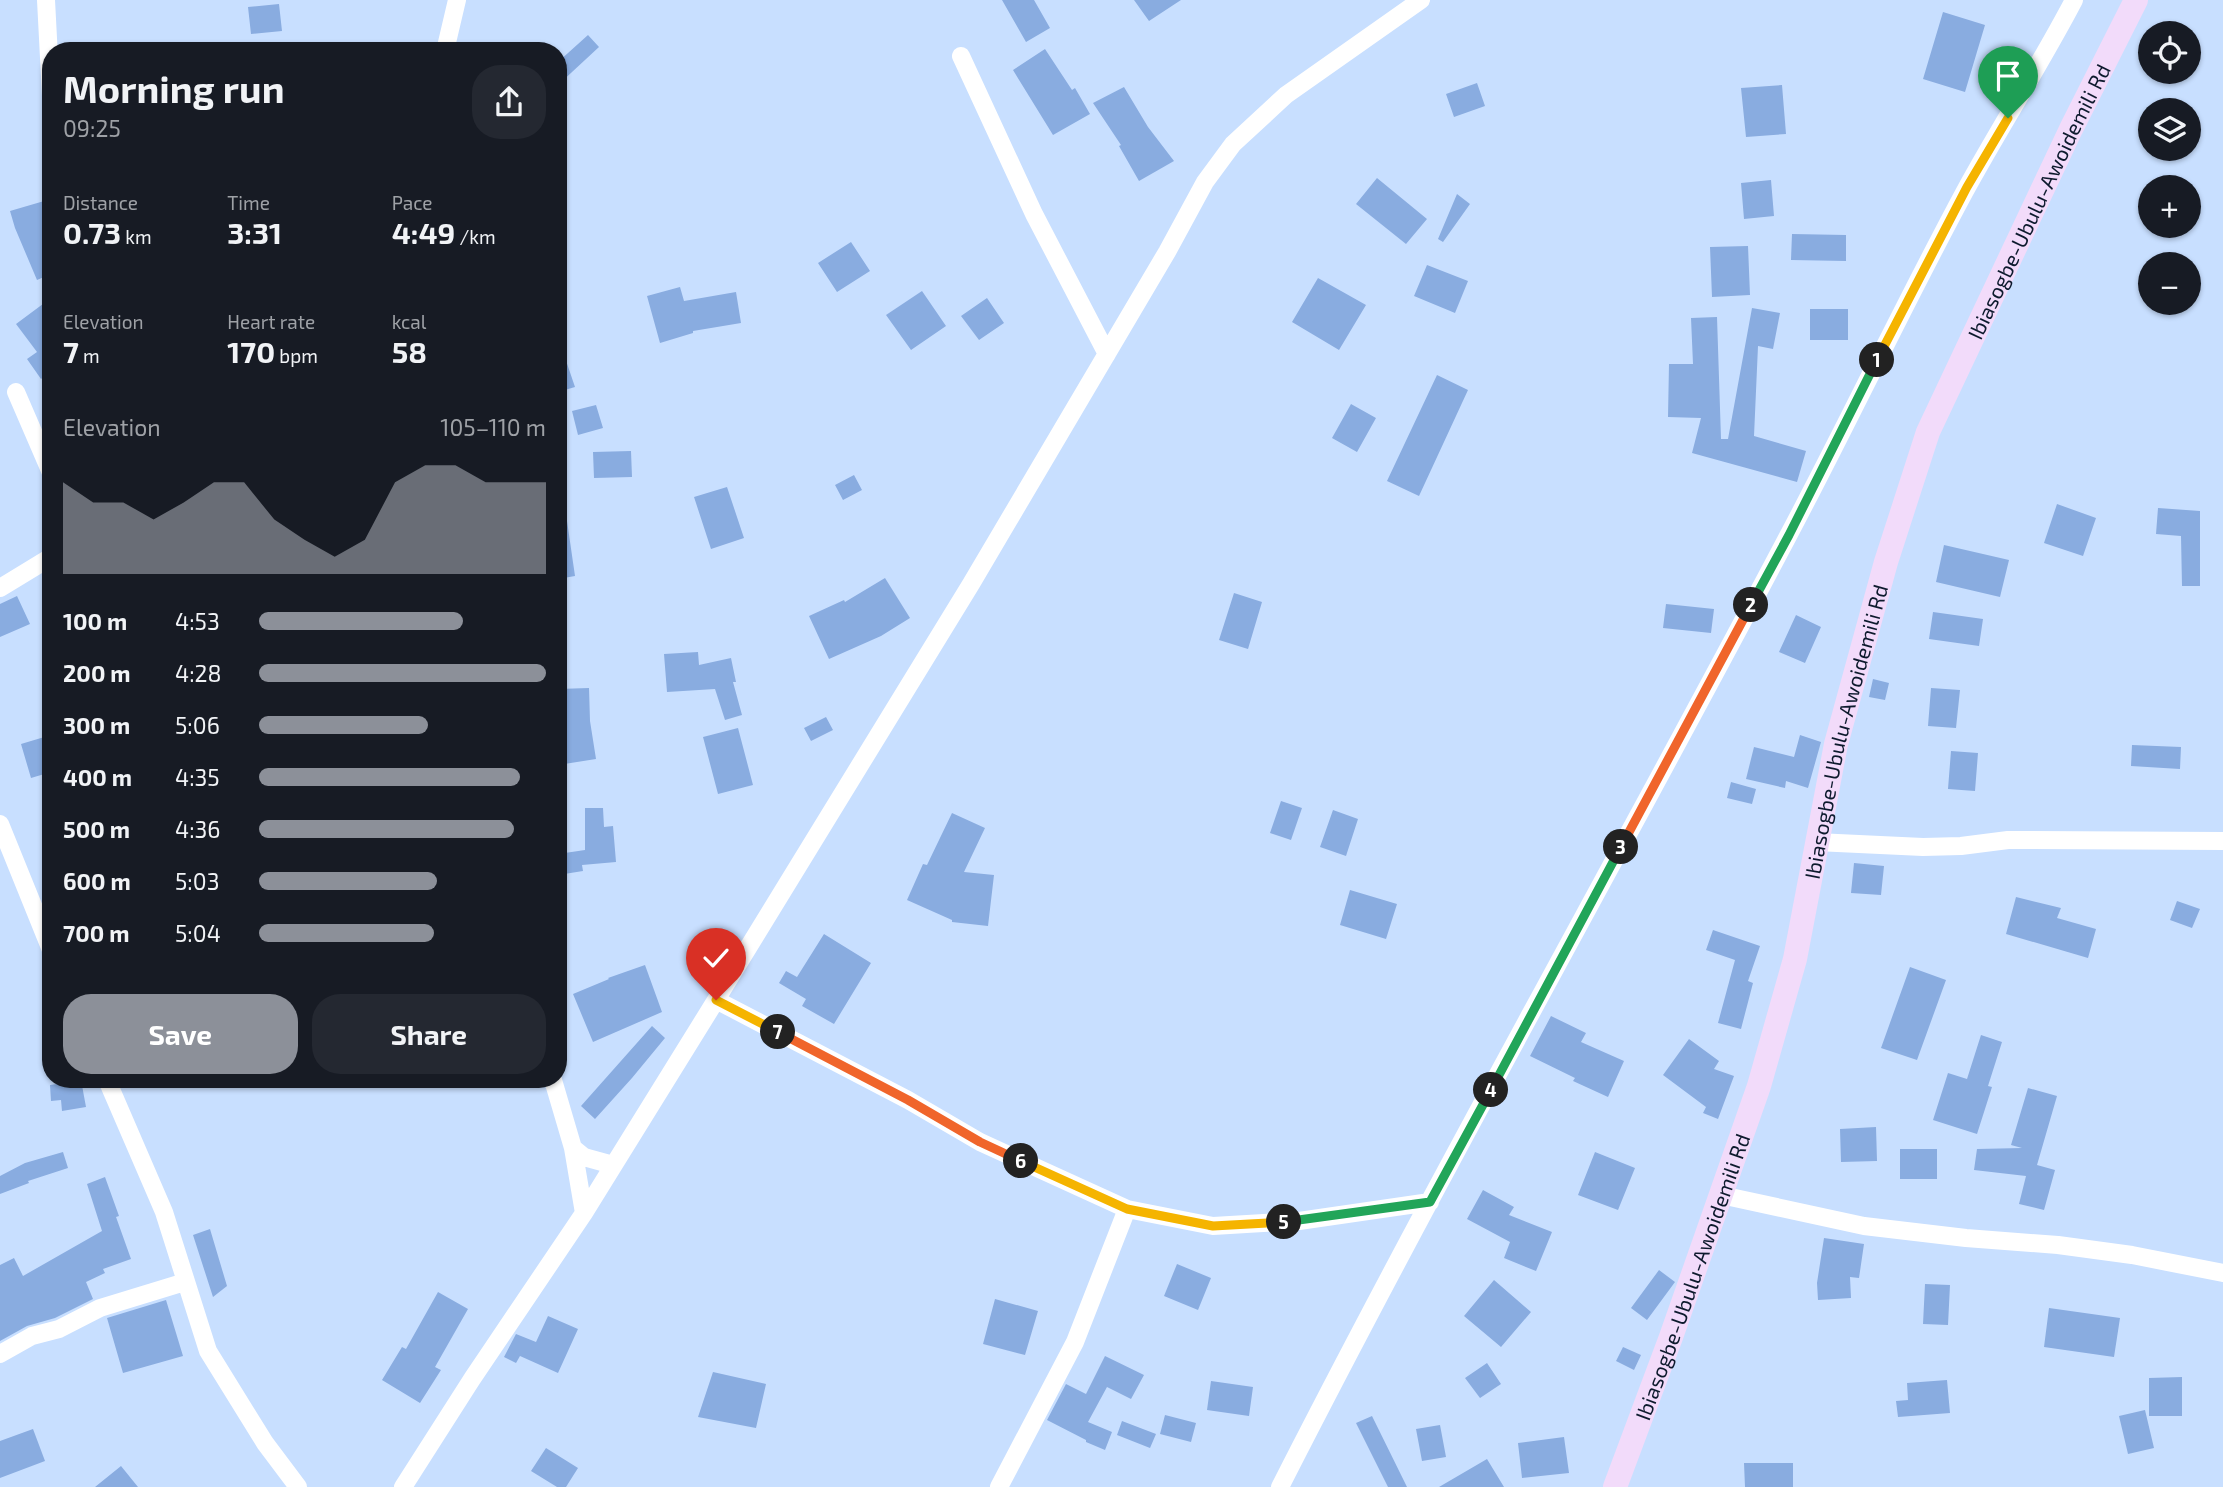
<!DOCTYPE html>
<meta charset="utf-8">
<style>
:root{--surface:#171b24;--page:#242831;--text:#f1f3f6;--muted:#9ea1a6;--accent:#8c9099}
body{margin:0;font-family:"Exo 2",sans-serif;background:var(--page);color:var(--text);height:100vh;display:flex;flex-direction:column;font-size:26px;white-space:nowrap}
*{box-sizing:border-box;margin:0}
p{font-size:23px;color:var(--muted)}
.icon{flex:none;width:38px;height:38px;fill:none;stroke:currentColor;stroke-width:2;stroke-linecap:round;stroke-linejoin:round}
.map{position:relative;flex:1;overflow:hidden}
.sheet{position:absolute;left:42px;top:42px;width:525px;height:1046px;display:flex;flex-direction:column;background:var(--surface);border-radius:28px;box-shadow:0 2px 5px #0004}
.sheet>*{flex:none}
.fabs{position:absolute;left:2138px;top:21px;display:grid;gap:14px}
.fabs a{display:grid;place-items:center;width:63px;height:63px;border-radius:50%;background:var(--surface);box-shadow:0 2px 5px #0004;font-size:35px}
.pin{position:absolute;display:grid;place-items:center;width:60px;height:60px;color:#fff;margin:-72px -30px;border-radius:50% 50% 50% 0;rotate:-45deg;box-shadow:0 0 7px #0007}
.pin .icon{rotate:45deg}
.km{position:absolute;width:35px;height:35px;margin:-18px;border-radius:50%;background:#222;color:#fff;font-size:19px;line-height:35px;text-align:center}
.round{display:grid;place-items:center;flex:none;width:74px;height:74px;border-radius:28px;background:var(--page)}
.head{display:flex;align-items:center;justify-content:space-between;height:119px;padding:0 21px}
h1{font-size:38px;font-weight:700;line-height:52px}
.metrics{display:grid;grid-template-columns:repeat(3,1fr);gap:10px;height:119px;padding:7px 21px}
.metrics div{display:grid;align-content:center}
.metrics b{font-size:30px;font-weight:700}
.metrics small{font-size:19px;font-weight:400}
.metrics p{font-size:19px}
.chart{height:196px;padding:14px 21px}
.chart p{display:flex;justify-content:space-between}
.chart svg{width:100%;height:126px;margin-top:7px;fill:var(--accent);opacity:.7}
.action{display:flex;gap:14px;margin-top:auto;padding:14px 21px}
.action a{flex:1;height:80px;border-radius:28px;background:var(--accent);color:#fff;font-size:28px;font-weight:700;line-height:80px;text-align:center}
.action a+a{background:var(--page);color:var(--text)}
ul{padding:0 21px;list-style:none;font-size:23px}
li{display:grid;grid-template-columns:112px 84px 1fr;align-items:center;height:52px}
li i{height:18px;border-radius:9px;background:var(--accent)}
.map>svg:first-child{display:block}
.building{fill:#89ace0}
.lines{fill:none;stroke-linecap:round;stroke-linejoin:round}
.street{stroke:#fff;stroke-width:18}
.secondary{stroke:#f2dbfa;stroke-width:24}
.split-1-casing{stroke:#fff;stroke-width:14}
.split-2-casing{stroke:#fff;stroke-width:14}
.split-3-casing{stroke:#fff;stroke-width:14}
.split-4-casing{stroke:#fff;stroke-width:14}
.split-5-casing{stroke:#fff;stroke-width:14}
.split-6-casing{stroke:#fff;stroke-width:14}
.split-7-casing{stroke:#fff;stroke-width:14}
.split-8-casing{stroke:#fff;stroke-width:14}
.split-1{stroke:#f5b400;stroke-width:9}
.split-2{stroke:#22a559;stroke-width:9}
.split-3{stroke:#f0652b;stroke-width:9}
.split-4{stroke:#22a559;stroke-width:9}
.split-5{stroke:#22a559;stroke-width:9}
.split-6{stroke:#f5b400;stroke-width:9}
.split-7{stroke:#f0652b;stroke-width:9}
.split-8{stroke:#f5b400;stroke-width:9}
.labels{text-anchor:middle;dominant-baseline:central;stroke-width:5;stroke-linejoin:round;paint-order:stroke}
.street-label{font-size:21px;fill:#0d1a2d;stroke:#e3ebf5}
</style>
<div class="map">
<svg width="2223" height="1487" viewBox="0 0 2223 1487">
<rect width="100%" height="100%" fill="#c8dfff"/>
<path class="building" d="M1002,0H1034L1050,28L1026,42Z
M1134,0H1181L1149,21Z
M279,4L282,31L251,34L248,7Z
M1943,12L1985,25L1965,92L1923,79Z
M588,35L599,47L558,85V62Z
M1045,49L1072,90L1075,88L1090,114L1053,135L1013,70Z
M1477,83L1485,106L1454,117L1446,94Z
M1782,85L1786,134L1746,137L1741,88Z
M1124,87L1148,127L1174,161L1139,181L1119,146L1121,145L1093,103Z
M1377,178L1427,219L1406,244L1356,204Z
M1771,180L1774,216L1744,219L1741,183Z
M1457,194L1470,204L1443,242L1438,239Z
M51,199V274L37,280L15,228L10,211Z
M1792,234L1846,235V261L1791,260Z
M851,242L870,271L837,292L818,263Z
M1748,246L1750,295L1712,297L1710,247Z
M1427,265L1468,281L1455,313L1414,296Z
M1318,278L1366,305L1339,350L1292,322Z
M680,287L684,301L736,292L741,323L693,331V333L660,343L647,296Z
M922,291L946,326L911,350L886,315Z
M51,298V371L41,379L27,359L37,352L16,324Z
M987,298L1004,323L979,340L961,316Z
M1752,308L1780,313L1773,349L1758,346L1754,436L1806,451L1797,482L1692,453L1701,418L1668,417L1669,364H1693L1691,318L1717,317L1721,439H1728Z
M1810,309H1848V340H1810Z
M558,346H561L575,387L558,392Z
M1437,375L1468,390L1419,496L1387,481Z
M1351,404L1376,418L1357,452L1332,438Z
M596,405L603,428L578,435L572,411Z
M631,451L632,477L594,478L593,452Z
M854,475L862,490L843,500L835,485Z
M727,487L744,538L711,549L694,497Z
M2057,504L2096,518L2083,556L2044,543Z
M2158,508L2200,511V586H2182L2181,536L2156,534Z
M558,521H567L575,576L558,579Z
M1944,545L2009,560L2000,597L1936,582Z
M885,578L910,618L881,636L829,659L809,616L844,600L845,602Z
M1234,593L1262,602L1248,649L1219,640Z
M17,596L30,624L0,637V604Z
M1666,604L1714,609L1711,633L1663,628Z
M1933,612L1983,619L1979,646L1929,639Z
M1796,615L1821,627L1805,663L1779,652Z
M698,652L699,665L731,658L736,682H733L742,715L725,720L715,689L667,692L664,654Z
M1873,679L1889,683L1885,700L1869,697Z
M589,688L590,721L596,759L558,765V689Z
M1931,688L1960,690L1956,728L1928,726Z
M826,717L833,730L811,741L804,728Z
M738,728L753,785L718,794L703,737Z
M51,735V772L31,778L21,744Z
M1800,735L1821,742L1808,788L1786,781L1785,788L1746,779L1754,747L1794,757Z
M2132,745L2181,747L2180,769L2131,766Z
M1951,751L1978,753L1975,791L1948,789Z
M1731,782L1756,789L1752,804L1727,798Z
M1281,801L1302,808L1291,840L1270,833Z
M585,808H603L604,827L613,826L616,862L582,865L583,871L558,875V854L585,850Z
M1333,810L1358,819L1346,856L1320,847Z
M952,813L985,828L964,872L994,875L988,926L952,922V920L907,900L923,864L927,865Z
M1854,863L1884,866L1881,895L1851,893Z
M1350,890L1397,904L1386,939L1340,925Z
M2016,897L2061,908L2057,918L2096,929L2088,958L2006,934Z
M2177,901L2200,909L2192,928L2170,920Z
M1713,930L1760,946L1748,981L1753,983L1741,1029L1718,1023L1735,960L1706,950Z
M824,934L871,963L834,1024L802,1006L806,999L779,983L786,971L797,977Z
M645,965L662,1012L593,1042L573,994L609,979L608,978Z
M1910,967L1946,980L1917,1060L1881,1048Z
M1551,1016L1586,1033L1581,1042L1624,1061L1608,1097L1573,1081L1575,1078L1530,1056Z
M652,1026L665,1038L632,1078L595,1119L581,1106Z
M1981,1035L2002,1042L1988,1086L1992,1087L1977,1134L1933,1120L1948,1073L1967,1079Z
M1689,1039L1719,1061L1714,1069L1734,1076L1718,1119L1703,1113L1706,1107L1663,1075Z
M56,1080H81L86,1107L62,1111L61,1100L51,1101L50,1085L57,1084Z
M2028,1088L2057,1096L2037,1165L2055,1170L2044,1210L2019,1204L2026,1176L1974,1170L1977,1149L2022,1148L2011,1145Z
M1876,1127L1877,1161L1841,1162L1840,1129Z
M1900,1149H1937V1179H1900Z
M63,1152L68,1168L28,1181L29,1183L0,1194V1176L25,1163Z
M1595,1152L1635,1168L1618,1210L1578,1195Z
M105,1177L119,1216L116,1217L131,1259L103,1269L105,1273L86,1282L93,1299L55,1318L27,1326L0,1341V1265L14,1258L23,1276L102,1231L87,1184Z
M1483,1190L1514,1207L1509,1215L1552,1232L1536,1271L1504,1258L1510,1242L1467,1219Z
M210,1229L227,1286L213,1297L193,1235Z
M1824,1238L1864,1244L1859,1278L1850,1277L1851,1298L1818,1300L1817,1283Z
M1177,1264L1211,1278L1198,1310L1164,1296Z
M1659,1270L1675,1282L1647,1320L1631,1308Z
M1494,1280L1531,1312L1501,1347L1464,1316Z
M1925,1284L1950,1285L1948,1325L1923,1324Z
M438,1292L468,1309L435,1367L441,1370L420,1403L382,1380L402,1347L406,1349Z
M995,1299L1038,1311L1025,1355L983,1344Z
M166,1300L183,1356L123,1373L107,1318Z
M2049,1308L2120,1318L2114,1357L2044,1347Z
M548,1316L578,1329L558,1373L520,1356L516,1363L504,1357L516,1334L536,1342Z
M1623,1347L1641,1355L1634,1370L1616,1361Z
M1105,1356L1144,1375L1131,1399L1107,1387L1088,1422L1112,1432L1105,1450L1086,1442V1440L1047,1420L1066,1384L1086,1394Z
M1487,1363L1501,1384L1480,1398L1465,1378Z
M713,1372L766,1384L756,1428L698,1417Z
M2182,1377V1416H2149V1378Z
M1947,1380L1950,1413L1898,1417L1896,1401L1908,1400L1907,1383Z
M1211,1381L1253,1387L1249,1416L1207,1410Z
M2145,1410L2154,1448L2128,1454L2119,1416Z
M1165,1415L1196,1423L1191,1442L1160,1434Z
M1372,1416L1407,1487H1388L1356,1423Z
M1122,1421L1156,1434L1150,1448L1117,1435Z
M1440,1425L1446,1457L1422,1461L1416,1429Z
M33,1429L45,1461L0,1478V1441Z
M1564,1437L1569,1473L1522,1478L1518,1443Z
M546,1448L578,1468L566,1487H557L531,1471Z
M1487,1459L1504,1487H1439Z
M1744,1463H1793V1487H1745Z
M121,1466L138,1487H95Z"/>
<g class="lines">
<path class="street" d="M46,0L51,96
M445,51L457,0
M961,56L1034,214L1107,354
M16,392L51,473
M0,588L51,557
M0,824L51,950
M1816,842L1923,847L1961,846L2008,840L2223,841
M716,1000L908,1100L980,1142L1127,1209L1213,1226L1299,1221L1430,1202
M107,1080L164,1212L208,1351L265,1443L298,1487
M553,1080L573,1148L584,1213
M573,1148L584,1157L613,1165
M1721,1195L1864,1226L1966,1238L2058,1245L2132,1255L2223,1273
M0,1354L32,1336L59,1329L100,1308L185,1282
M403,1487L472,1379L584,1213L716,1000L971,584L1167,252L1205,182L1233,144L1286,95L1421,0
M999,1487L1075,1342L1127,1209
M1280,1487C1443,1167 1620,855 1787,538C1848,423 1903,306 1965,191C2000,127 2040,65 2074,0"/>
<path class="secondary" id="s1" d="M1615,1487L1671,1337L1759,1086L1795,959L1836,744L1886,562L1928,432L2071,129L2136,0"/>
</g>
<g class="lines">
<g class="split-1-casing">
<path id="split-1" d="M1877,360L1967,187L2008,118"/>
</g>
<g class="split-2-casing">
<path id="split-2" d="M1751,605L1789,535L1877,360"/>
</g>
<g class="split-3-casing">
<path id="split-3" d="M1621,847L1751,605"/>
</g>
<g class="split-4-casing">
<path id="split-4" d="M1491,1090L1621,847"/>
</g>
<g class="split-5-casing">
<path id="split-5" d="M1284,1222L1430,1202L1491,1090"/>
</g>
<g class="split-6-casing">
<path id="split-6" d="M1021,1161L1127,1209L1213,1226L1284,1222"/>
</g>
<g class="split-7-casing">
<path id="split-7" d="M778,1032L908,1100L980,1142L1021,1161"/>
</g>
<g class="split-8-casing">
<path id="split-8" d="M716,1000L778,1032"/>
</g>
<use href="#split-1" class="split-1"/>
<use href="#split-2" class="split-2"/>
<use href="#split-3" class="split-3"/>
<use href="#split-4" class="split-4"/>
<use href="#split-5" class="split-5"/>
<use href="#split-6" class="split-6"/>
<use href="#split-7" class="split-7"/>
<use href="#split-8" class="split-8"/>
</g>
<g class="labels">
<g class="street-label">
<text stroke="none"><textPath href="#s1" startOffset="1358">Ibiasogbe-Ubulu-Awoidemili Rd</textPath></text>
<text stroke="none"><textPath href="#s1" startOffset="791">Ibiasogbe-Ubulu-Awoidemili Rd</textPath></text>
<text stroke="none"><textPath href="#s1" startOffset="224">Ibiasogbe-Ubulu-Awoidemili Rd</textPath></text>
</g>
</g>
</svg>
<div class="fabs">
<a><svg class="icon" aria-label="locate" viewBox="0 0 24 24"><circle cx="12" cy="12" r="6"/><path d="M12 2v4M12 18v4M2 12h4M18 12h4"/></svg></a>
<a><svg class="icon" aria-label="layers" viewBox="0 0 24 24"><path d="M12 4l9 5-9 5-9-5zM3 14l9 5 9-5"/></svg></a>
<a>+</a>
<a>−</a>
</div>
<div class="pin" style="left:2008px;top:118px;background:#1e9e55"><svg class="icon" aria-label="arrive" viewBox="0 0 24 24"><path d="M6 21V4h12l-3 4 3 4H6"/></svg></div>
<div class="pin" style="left:716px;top:1000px;background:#d93025"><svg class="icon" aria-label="check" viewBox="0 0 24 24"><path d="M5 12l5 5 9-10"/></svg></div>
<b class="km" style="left:1877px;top:360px">1</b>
<b class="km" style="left:1751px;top:605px">2</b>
<b class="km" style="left:1621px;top:847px">3</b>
<b class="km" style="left:1491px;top:1090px">4</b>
<b class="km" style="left:1284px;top:1222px">5</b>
<b class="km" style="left:1021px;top:1161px">6</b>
<b class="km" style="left:778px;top:1032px">7</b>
<section class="sheet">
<div class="head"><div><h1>Morning run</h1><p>09:25</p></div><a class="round"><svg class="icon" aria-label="share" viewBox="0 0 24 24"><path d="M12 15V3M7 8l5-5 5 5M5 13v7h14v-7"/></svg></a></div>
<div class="metrics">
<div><p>Distance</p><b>0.73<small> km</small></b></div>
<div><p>Time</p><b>3:31</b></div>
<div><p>Pace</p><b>4:49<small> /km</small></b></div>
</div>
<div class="metrics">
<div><p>Elevation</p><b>7<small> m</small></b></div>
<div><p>Heart rate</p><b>170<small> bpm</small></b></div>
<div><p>kcal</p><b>58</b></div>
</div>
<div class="chart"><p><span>Elevation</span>105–110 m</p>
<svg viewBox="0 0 160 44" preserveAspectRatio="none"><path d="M0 44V12L10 19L20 19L30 25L40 19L50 12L60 12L70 25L80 32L90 38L100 32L110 12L120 6L130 6L140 12L150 12L160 12V44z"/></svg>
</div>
<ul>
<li><b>100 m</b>4:53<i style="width:71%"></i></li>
<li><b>200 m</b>4:28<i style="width:100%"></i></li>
<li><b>300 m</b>5:06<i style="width:59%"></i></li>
<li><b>400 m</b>4:35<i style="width:91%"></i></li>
<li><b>500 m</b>4:36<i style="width:89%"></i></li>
<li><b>600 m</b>5:03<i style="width:62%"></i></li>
<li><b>700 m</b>5:04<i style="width:61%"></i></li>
</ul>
<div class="action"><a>Save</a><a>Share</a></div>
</section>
</div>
